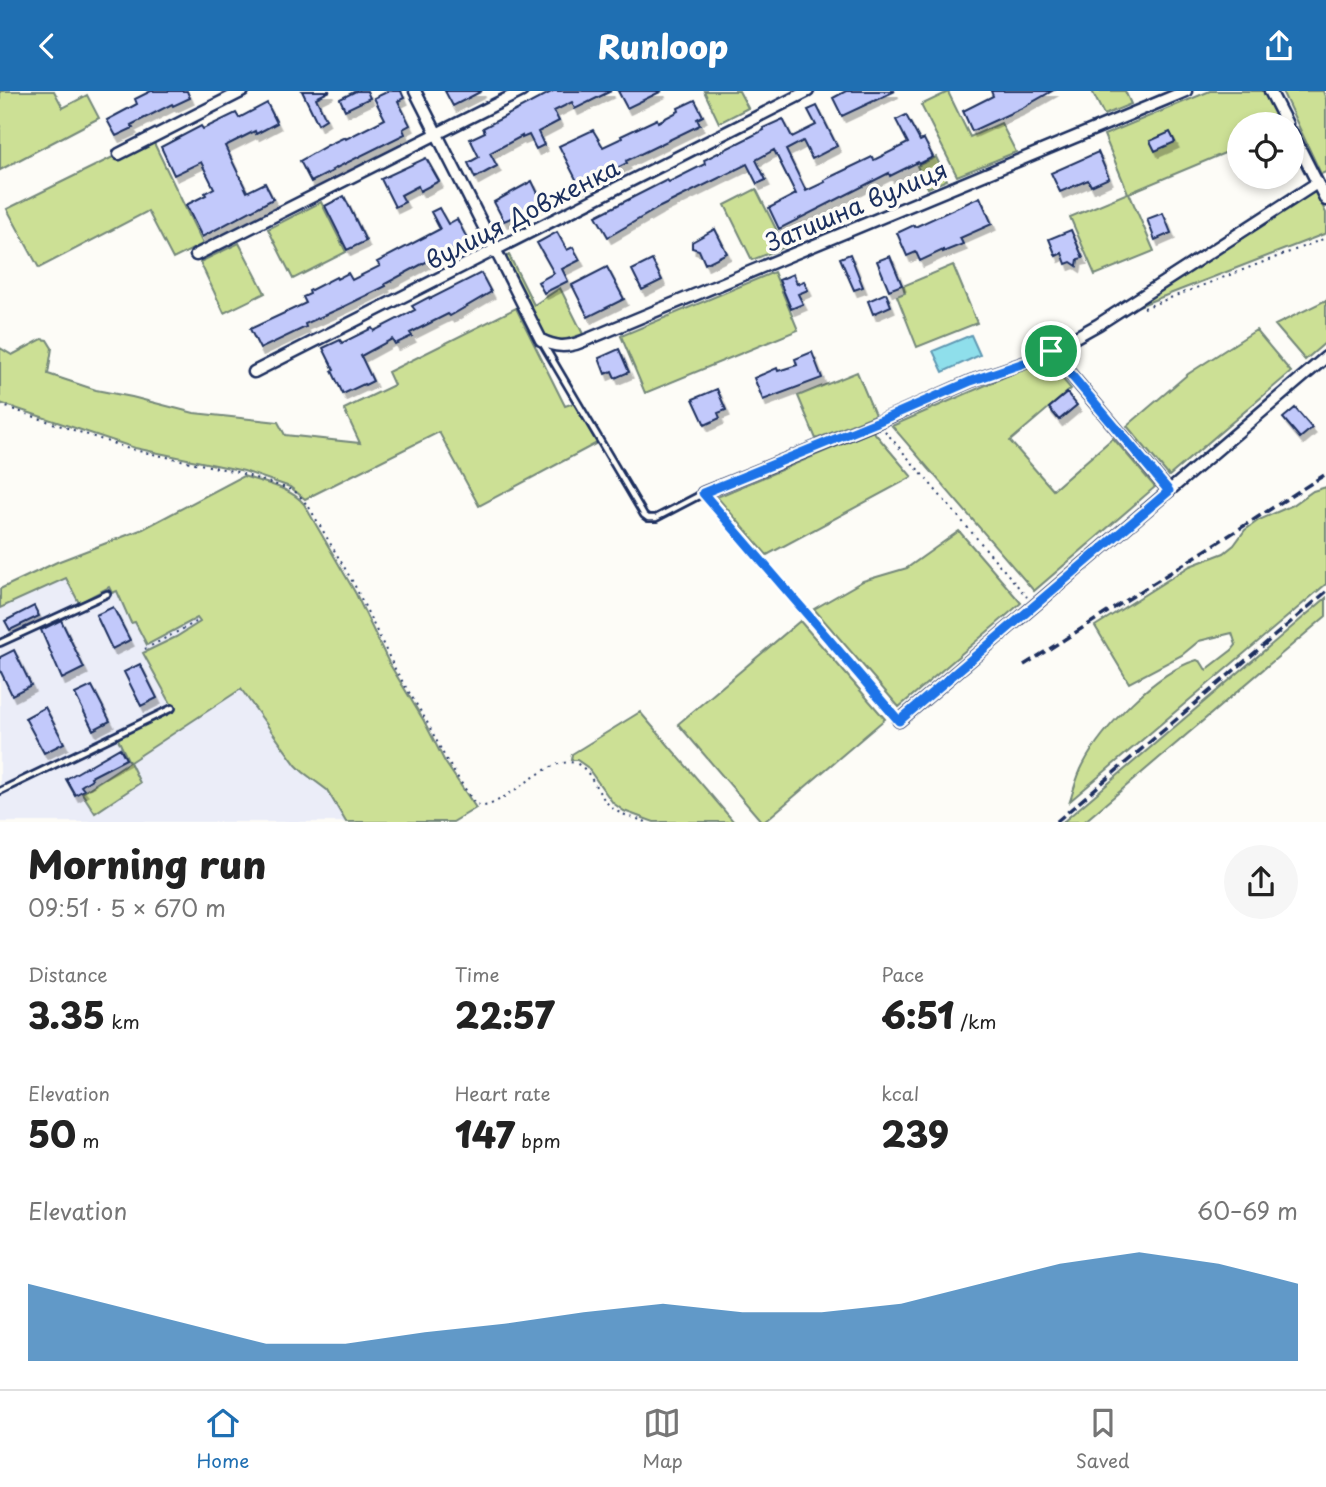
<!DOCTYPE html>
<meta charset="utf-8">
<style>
:root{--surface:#fff;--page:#f6f6f6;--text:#222;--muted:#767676;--line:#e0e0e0;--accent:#1f6fb2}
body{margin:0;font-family:"Playpen Sans",sans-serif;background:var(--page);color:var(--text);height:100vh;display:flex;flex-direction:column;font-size:26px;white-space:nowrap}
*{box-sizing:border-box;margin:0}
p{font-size:23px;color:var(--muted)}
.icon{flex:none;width:38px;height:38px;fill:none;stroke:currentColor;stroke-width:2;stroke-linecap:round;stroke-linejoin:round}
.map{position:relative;height:731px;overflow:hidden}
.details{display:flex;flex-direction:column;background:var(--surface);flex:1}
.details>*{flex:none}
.controls{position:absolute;left:1227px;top:21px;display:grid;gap:14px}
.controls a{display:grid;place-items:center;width:77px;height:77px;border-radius:50%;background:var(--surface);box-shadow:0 4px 10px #0003;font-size:35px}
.pin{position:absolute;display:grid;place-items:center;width:60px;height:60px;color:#fff;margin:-30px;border:4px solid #fff;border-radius:50%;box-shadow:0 2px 7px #0007}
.round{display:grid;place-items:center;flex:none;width:74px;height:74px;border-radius:37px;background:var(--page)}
.summary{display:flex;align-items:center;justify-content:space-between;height:119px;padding:0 28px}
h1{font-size:38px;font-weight:800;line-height:52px}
.stats{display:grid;grid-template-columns:repeat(3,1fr);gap:10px;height:119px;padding:7px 28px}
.stats div{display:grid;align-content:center}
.stats b{font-size:35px;font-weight:800}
.stats small{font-size:19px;font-weight:400}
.stats p{font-size:19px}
.chart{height:196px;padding:14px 28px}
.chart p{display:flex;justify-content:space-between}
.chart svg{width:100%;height:126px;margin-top:7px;fill:var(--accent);opacity:.7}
header{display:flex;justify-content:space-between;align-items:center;height:91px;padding:0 28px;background:var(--accent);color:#fff;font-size:32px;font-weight:800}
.tabs{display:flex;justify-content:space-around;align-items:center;height:98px;border-top:2px solid var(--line);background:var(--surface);font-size:19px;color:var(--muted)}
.tabs a{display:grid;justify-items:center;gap:4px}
.tabs .selected{color:var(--accent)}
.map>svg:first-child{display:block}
.built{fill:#ebedf8}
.green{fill:#cce095;stroke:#74887a;stroke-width:2}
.water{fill:#8fdfeb;stroke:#6199b3;stroke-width:2}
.building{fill:#c2c9fb;stroke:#1b2f5e;stroke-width:2;filter:url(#shadow)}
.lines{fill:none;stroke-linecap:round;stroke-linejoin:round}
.service-casing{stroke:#1b2f5e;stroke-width:10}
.minor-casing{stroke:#1b2f5e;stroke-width:15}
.path{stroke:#1b2f5e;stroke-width:2;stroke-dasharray:2 5;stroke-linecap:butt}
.service{stroke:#fdfcf7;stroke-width:4.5}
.minor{stroke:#fdfcf7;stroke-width:10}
.rail{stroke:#1b2f5e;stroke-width:3.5;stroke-dasharray:10 5;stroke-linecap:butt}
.route-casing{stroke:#fff;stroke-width:14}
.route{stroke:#1a73e8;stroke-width:9}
.labels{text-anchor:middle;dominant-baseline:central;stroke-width:7;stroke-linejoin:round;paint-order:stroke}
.street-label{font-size:24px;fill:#1b2f5e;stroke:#fdfcf7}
</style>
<header><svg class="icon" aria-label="back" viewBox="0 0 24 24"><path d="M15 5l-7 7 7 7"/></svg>Runloop<svg class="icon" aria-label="share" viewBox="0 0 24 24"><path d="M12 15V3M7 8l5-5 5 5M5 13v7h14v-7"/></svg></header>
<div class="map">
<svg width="1326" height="731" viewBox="0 0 1326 731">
<defs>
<filter id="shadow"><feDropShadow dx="3.5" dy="6" stdDeviation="0" flood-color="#0004"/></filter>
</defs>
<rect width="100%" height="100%" fill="#fdfcf7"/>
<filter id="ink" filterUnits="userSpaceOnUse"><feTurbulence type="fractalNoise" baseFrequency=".0143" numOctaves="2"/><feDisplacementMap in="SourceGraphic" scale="14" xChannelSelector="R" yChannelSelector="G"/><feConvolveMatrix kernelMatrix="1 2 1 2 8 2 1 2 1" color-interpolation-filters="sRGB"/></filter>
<g filter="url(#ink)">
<path class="built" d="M149,448L242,598L296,674L303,681L327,699L346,731H0V517Z"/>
<path class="green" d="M0,0H54L63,17L87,4L99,27L0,79Z
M704,0H739L748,17L719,32Z
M1092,0H1125L1131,13L1104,24Z
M1210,0H1264L1280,33H1239V56L1129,102L1154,160L1095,184L1070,126L1128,102L1104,44Z
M1282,0H1323L1326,8V81L1321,83Z
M948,1L970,46L1001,32L1016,61L957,85L921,14Z
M153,50L203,153L173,168L148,120L39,177L7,118L119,63Z
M936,66L947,89L928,97L917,75Z
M756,98L785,156L752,169L725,114Z
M1315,100L1326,122V142L1324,143L1131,218Z
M321,111L346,161L293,188L268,138Z
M239,152L265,202L224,222L200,171Z
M509,164L534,214L560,197L583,243C568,248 559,252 544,244L504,167Z
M953,174L977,232L917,256L897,205L905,202L903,195Z
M774,181L798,239L645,302L621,245Z
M1326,209V251L1305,269L1275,234Z
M516,217L565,315L574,312L597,352L479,415L439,341L305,408L290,396L244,380L135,357L0,312V257L12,264L42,248L47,249L52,257L48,283L96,299L132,306L194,322L278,331L285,344L360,352L344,318L394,294L388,281Z
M1256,239L1291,281L1169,385L1127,335L1188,283Z
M1046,268L1071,298L1010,350L1053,399L1113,347L1155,396L1034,500L892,335Z
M857,281L875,324L816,348L798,305Z
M873,340L912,386L767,464L717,406Z
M243,385C264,392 290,396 304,413L356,503L389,572L424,630L445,671L476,717L453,731H346L327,699L303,681L296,674L241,598L130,671L140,692L95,722L82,702L129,671L117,646L174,618L143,562L176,546L200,531L197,527L147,554L135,531L131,532L117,500L112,502L109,496L79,512L66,487L0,517V498L57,471L143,438Z
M1326,396V493L1070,710C1074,698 1077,685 1083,674C1102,637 1156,581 1197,569L1201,571L1206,579L1232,559L1236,554L1232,542L1199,550L1182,564L1129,592L1095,535L1190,475L1224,462L1234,454L1245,439L1259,429L1293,414L1313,400Z
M959,440L1021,512L899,616L814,518L863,490L907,477Z
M1326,507V525L1084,731H1063Z
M800,530L885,628L764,731H762L678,633Z
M640,621L734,731H654L624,720L613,712L587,676L577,669H571L572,663Z"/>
<path class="water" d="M971,244L980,264L943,281L933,260Z"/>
<path class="building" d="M151,0H187L190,7L173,15L172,13L131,34L133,37L116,45L107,29L137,13L135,8Z
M302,0H330L316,7L326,28L318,33Z
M356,0H367L370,7L345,19L340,8Z
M389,0H401L404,7L398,10L410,34L403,38L405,43L332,79L333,80L311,91L300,70L328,54L345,46L346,48L385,28L374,7Z
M445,0H482L453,15Z
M553,0H611L575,18L572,11L554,20L559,30L538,41L544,54L536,58L529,44L522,47V45L490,62L497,75L475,87L468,72L479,66L470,48L485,41L483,37Z
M618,0H662L627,17Z
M846,0H895L842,25L833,7Z
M991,0H1052L1022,17L972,40L963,20L993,5Z
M695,9L703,25L697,28L700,34L626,70L627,72L580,96L559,55L593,39L603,56L622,47L621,45L657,28L658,31L679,20L678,17Z
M267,12L277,32L256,43L255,40L225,55L247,101L265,92L273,108L202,146L186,114L206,104L205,102L214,97L201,71L174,84L161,56L201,35L203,38L236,22L239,27Z
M817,15L837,55L812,68L803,50L786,59L806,100L825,91L824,89L872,66L874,69L908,52L896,29L906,24L920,50L924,48L933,66L919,73L918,71L890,85L889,82L779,138L769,117L796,103L774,59L756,69L766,89L757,93L747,73L660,116L608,146L596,125L667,89L669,91L705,73L704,69L764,39L763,37L783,28L792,46L816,34L808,19Z
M1170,41L1175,51L1155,60L1150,50Z
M1098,61L1109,87L1091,95L1088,89L1060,101L1051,82Z
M426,67L439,90L420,100L418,95L401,104L405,111L395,116L381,88Z
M532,90L543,113L504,130L494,111Z
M344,105L366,150L347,159L325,115Z
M980,106L992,133L960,147L963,153L943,161V159L920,170L916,161L907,165L897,142L914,134L915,136Z
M439,117L448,133L457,128L469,151L424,172L385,193L386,195L343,216L305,233L306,236L260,258L250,238L306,212L303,206L310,203L309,200L336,186L337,188L348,182L352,189L380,175L377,171L440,138L431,121Z
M1163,122L1171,142L1155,149L1147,128Z
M715,138L727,162L705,173L699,159L692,157V151Z
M1071,139L1083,167L1078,168L1077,175L1071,171L1066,173L1062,162L1056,165L1049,148Z
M557,141L567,159L573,156L580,169L562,178L568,190L544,202L538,191L554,182L537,152Z
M850,163L863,196L854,199L840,167Z
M890,165L902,194L889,199L877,170Z
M652,169L662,189L642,199L632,179Z
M607,176L624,208L588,226L572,194Z
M481,182L491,201L450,225L448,223L410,242L412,245L395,253L392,248L361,265L373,290L365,294L364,293L343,303L332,280L334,279L323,257L340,249L342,252L372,237L374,240L415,219L412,215L429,206L430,208Z
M793,183L797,193L804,190L808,199L798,203L803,213L791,218L779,189Z
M886,202L891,215L873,223L868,210Z
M619,258L629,281L615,287L612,280L605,283L599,267Z
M812,261L822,287L763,309L754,287L777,277L778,280L797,274L795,268Z
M717,298L726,319L718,322L720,327L705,334L693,308Z
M1067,302L1077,314L1059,329L1049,317Z
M1295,317L1312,337L1300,347L1283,327Z
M34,515L39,525L10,539L5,530Z
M113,516L130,549L112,558L96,524Z
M61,529L84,577L62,588L41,539Z
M14,559L31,594L12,604L0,579V566Z
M140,573L157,607L141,615L124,581Z
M92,595L110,630L93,639L75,603Z
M45,616L64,652L44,662L25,627Z
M120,657L126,668L91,686L92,688L81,695L84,699L75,704L66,688Z"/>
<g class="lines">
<g class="service-casing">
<path id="service" d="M543,253L644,424L648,427H656L702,403
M0,552L107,503
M0,700L172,617"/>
</g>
<g class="minor-casing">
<path id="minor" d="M415,0L541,249C555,256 566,257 581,251L1186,0
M1270,0L1287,33
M1292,42L1326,109
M119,63L243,0
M196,164L522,0
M1051,260L1169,400
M254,281L808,0
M703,402L878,331L971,290L1024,272L1051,260L1099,233L1317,92
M899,630L1326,266"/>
</g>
<path class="path" d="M1144,217L1326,147
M0,314L129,358L237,381L289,398L297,402L309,416L354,493L396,580L426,629L447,670L475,713L484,715L489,714C509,705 526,690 545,679C593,653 587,699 615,719C624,725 636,727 646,731
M885,340L1027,506
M710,411L892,621
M145,558L196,531"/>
<use href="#service" class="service"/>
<use href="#minor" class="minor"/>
<path class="rail" d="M1024,574L1326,383
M1056,731L1326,501"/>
</g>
</g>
<g class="lines" filter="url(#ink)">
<g class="route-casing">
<path id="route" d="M1051,260L1169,400L899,630L703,402L877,331L971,290L1024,272Z"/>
</g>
<use href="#route" class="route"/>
</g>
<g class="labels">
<g class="street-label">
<text transform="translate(856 114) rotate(-23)">Затишна вулиця</text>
<text transform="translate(522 122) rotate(-27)">вулиця Довженка</text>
</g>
</g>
</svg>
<div class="controls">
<a><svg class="icon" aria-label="locate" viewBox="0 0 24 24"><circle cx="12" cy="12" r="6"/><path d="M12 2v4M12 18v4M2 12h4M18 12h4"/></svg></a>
</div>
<div class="pin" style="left:1051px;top:260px;background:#1e9e55"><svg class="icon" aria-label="arrive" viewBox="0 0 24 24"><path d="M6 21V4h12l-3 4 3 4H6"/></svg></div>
</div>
<section class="details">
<div class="summary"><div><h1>Morning run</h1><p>09:51 · 5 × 670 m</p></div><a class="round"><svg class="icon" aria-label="share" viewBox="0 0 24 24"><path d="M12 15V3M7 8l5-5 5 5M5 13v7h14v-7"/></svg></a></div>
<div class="stats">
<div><p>Distance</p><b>3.35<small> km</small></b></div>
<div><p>Time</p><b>22:57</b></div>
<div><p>Pace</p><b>6:51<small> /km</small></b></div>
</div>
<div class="stats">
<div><p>Elevation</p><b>50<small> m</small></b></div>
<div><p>Heart rate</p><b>147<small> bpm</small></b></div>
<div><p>kcal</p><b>239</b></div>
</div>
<div class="chart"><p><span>Elevation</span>60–69 m</p>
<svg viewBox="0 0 160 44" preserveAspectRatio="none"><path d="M0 44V17L10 24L20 31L30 38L40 38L50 34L60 31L70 27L80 24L90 27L100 27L110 24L120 17L130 10L140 6L150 10L160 17V44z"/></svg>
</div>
</section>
<nav class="tabs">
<a class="selected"><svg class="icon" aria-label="home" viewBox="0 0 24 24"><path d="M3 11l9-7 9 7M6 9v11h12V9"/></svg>Home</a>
<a><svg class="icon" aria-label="map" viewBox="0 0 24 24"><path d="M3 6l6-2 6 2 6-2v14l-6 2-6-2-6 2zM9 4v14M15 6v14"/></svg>Map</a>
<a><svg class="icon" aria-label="saved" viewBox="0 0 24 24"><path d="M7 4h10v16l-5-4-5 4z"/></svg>Saved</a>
</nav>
